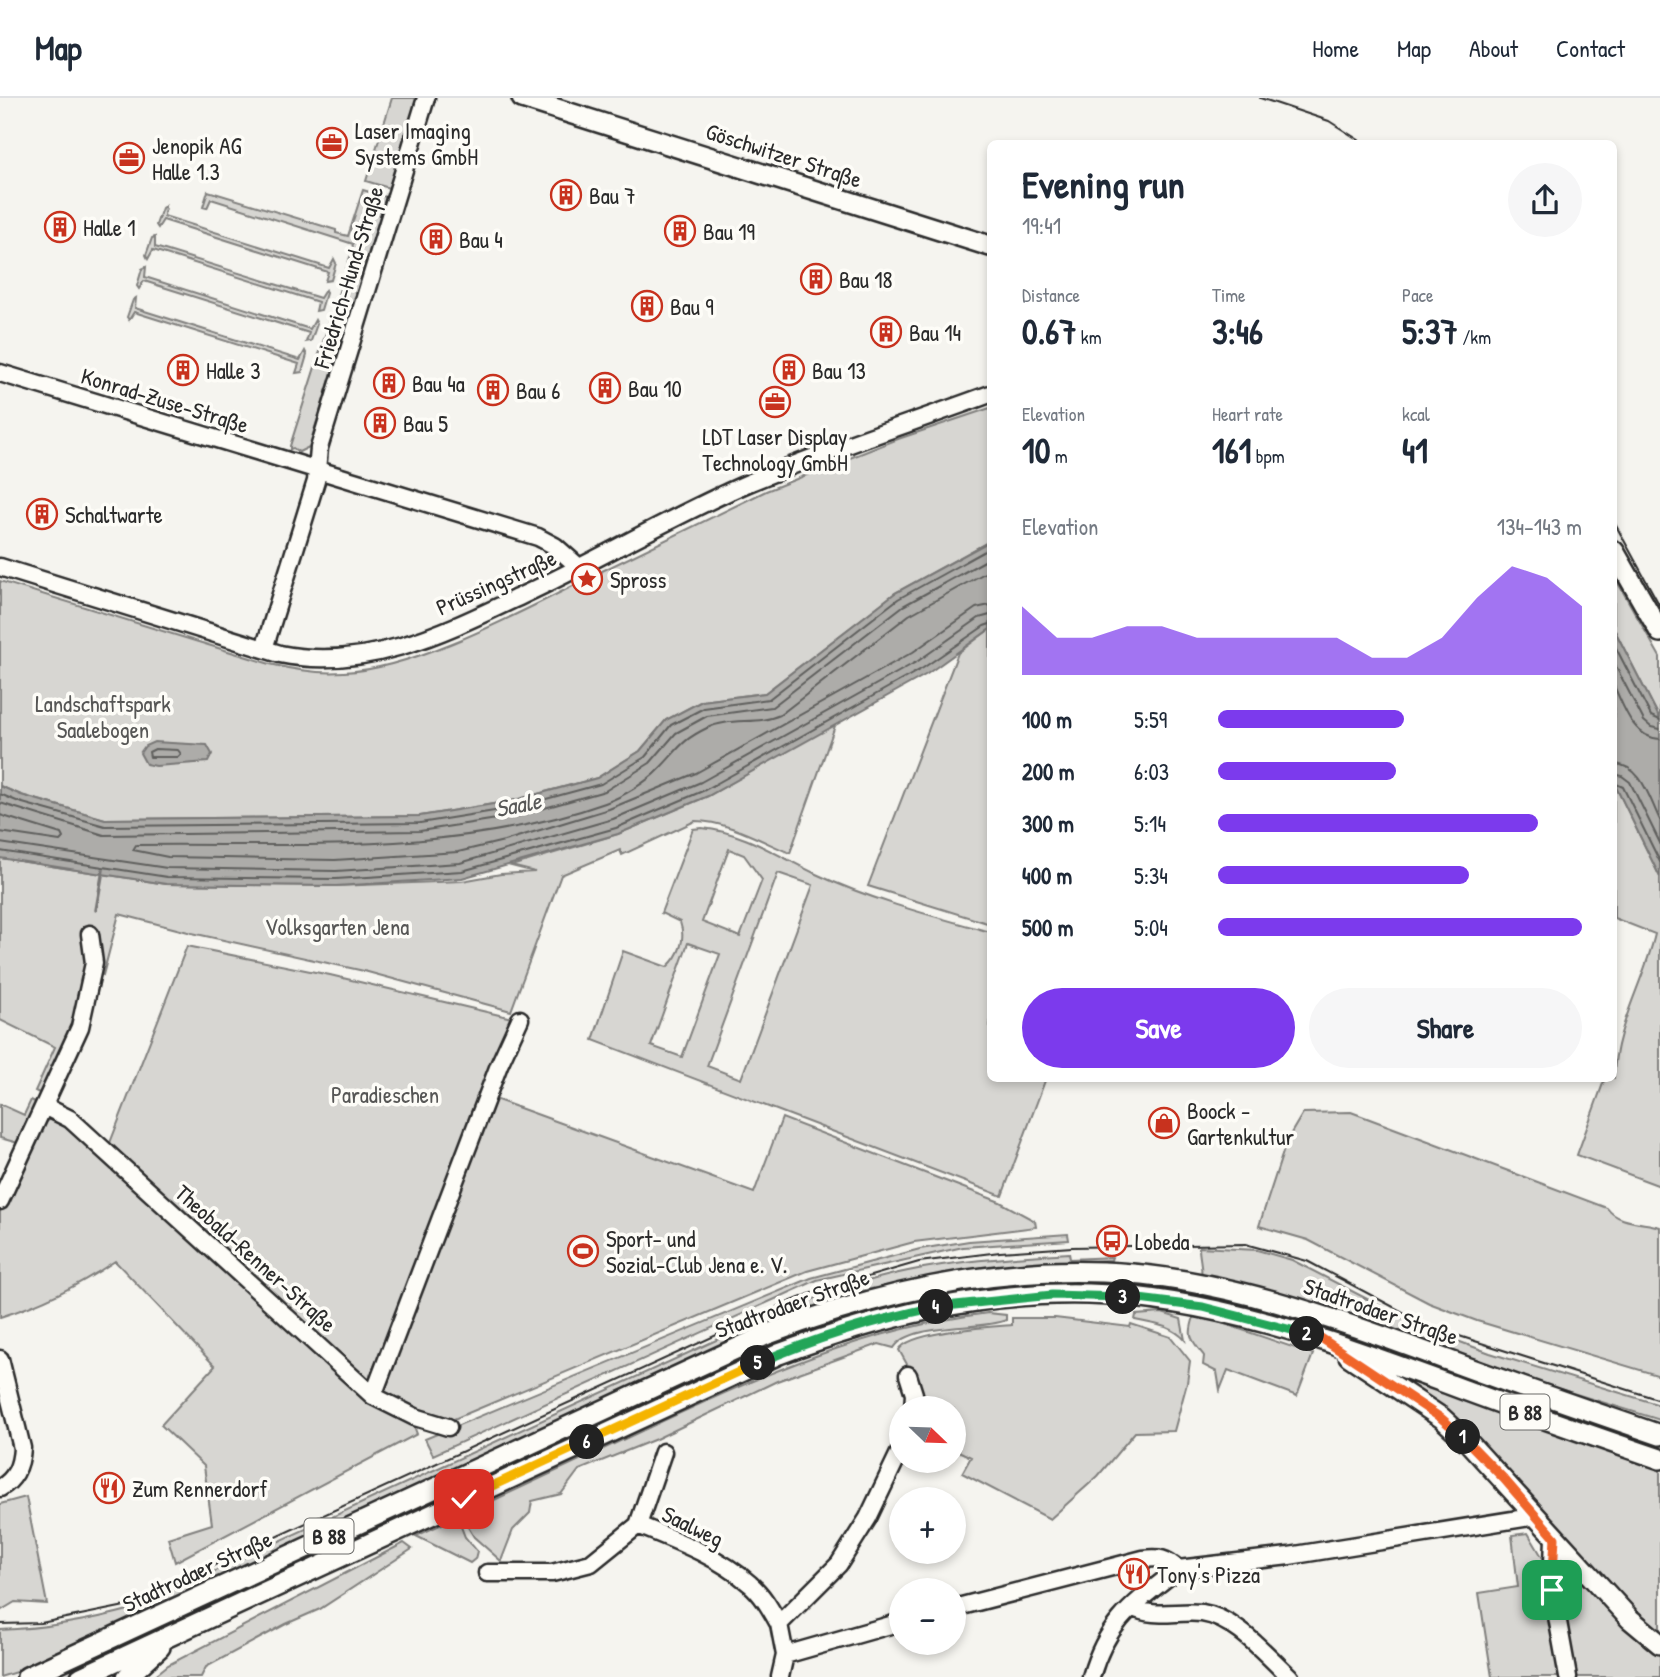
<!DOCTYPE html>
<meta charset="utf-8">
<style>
:root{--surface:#fff;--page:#f6f6f7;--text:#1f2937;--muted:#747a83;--line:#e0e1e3;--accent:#7c3aed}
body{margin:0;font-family:"Patrick Hand",sans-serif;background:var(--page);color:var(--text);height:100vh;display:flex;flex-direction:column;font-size:26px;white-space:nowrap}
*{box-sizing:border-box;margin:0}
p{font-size:23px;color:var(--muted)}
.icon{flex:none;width:38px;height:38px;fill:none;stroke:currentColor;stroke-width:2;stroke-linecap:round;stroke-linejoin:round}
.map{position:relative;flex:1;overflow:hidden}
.details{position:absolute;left:987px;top:42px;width:630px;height:942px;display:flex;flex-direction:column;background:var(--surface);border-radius:10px;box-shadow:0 4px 10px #0003}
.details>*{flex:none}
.needle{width:46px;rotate:113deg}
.fabs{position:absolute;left:889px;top:1298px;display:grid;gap:14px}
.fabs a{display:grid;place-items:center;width:77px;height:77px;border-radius:50%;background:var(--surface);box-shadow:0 4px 10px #0003;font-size:35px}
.pin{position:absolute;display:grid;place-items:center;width:60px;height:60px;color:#fff;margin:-30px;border-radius:14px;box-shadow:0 4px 10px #0006}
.km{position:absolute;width:35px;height:35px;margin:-18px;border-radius:50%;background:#222;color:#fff;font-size:19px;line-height:35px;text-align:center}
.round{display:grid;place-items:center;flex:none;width:74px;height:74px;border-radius:37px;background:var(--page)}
.headline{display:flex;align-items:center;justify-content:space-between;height:119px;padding:0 35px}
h1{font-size:38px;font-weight:800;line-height:52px}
.metrics{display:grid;grid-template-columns:repeat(3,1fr);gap:10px;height:119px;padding:7px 35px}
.metrics div{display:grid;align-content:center}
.metrics b{font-size:35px;font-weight:800}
.metrics small{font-size:19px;font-weight:400}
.metrics p{font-size:19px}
.chart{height:196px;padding:14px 35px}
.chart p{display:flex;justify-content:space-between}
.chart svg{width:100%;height:126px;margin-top:7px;fill:var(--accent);opacity:.7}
.primary-button{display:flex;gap:14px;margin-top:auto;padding:14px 35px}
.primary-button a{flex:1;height:80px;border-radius:42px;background:var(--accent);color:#fff;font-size:28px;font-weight:800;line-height:80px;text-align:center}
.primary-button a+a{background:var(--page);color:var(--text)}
ul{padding:0 35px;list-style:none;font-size:23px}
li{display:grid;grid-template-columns:112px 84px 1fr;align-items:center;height:52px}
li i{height:18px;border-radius:9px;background:var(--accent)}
header{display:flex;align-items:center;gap:42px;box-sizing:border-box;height:98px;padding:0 35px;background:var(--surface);border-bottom:2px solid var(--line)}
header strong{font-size:33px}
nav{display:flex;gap:38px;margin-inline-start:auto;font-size:24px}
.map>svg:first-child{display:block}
.green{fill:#d7d6d2;stroke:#81807e;stroke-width:2;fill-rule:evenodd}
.water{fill:#adaca9;stroke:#797877;stroke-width:2}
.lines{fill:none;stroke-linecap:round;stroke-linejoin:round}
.shore{stroke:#5f5f5d;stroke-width:2}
.stream{stroke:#797877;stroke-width:3.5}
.minor-casing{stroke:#2b2b2b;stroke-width:21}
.major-casing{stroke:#2b2b2b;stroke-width:24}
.minor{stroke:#fdfcf7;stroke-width:16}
.major{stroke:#fdfcf7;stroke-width:19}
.tram{stroke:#2b2b2b;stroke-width:2}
.split-1-casing{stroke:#fff;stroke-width:14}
.split-2-casing{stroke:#fff;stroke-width:14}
.split-3-casing{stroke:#fff;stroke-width:14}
.split-4-casing{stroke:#fff;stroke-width:14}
.split-5-casing{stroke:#fff;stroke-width:14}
.split-6-casing{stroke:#fff;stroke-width:14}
.split-7-casing{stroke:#fff;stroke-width:14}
.split-1{stroke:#f0652b;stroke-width:9}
.split-2{stroke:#f0652b;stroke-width:9}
.split-3{stroke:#22a559;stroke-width:9}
.split-4{stroke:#22a559;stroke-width:9}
.split-5{stroke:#22a559;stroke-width:9}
.split-6{stroke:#f5b400;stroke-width:9}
.split-7{stroke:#f5b400;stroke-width:9}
.labels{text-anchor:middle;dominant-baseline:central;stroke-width:7;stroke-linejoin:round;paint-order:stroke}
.shield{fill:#fdfcf7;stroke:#6a6a68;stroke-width:2}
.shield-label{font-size:21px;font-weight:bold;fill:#2b2b2b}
.poi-label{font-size:23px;fill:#2b2b2b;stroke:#fdfcf7;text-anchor:start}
.street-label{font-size:23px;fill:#2b2b2b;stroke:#fdfcf7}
.park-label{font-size:23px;fill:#565655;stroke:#fdfcf7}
.water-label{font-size:24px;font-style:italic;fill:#585857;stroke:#fdfcf7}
</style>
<header>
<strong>Map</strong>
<nav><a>Home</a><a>Map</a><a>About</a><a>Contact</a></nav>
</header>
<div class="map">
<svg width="1660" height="1579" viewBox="0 0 1660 1579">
<rect width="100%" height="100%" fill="#f5f4ef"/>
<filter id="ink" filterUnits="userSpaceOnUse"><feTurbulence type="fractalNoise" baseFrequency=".0143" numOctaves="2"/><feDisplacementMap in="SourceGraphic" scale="14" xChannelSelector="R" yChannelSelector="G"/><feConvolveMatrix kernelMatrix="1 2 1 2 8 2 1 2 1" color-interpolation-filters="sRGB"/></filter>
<g filter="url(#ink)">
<path class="green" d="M392,0H417L389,90L366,83Z
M363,92L386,99L367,161L351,155L353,146L347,144L211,101L207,110L203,109L208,93L336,132V135L348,138Z
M165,108L164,118L329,170L334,161L336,165L331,182L325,183L328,174L163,122L158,130L156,127L162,110Z
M155,139V149L320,200L325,192L326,195L321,212L316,213L318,204L153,152L148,161L146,157L152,140Z
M350,159L366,164L309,349L299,354L293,350L290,351V348Z
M146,169L145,179L310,231L315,222L317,226L311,243L306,244L309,235L144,183L139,191L137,188L142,171Z
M136,200L135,210L300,262L305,253L307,257L302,274L296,275L299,266L134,214L129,222L127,219L133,202Z
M990,310V443L895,495L765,595L702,603L666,622L640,653L597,680L511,703L420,718L105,721L21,697L0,688V483L270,566C294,572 319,576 344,574C413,571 513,518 575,487L594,493L602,473L766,393L898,341Z
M1614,478L1660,559V621L1614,531Z
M990,531V826L868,788L958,555Z
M836,625L790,755C761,743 727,723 695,723L622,757L620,752L561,777L511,913L364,873L192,835L119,816L103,877L89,870L81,910L45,998L35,993L55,949L0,922V760L166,786L336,788L462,783L501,776L535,774L511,768L618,736L708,698Z
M1614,685L1660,779V1088L1577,1057L1605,980H1614C1614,931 1644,884 1655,836L1614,820Z
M702,730C744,734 778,758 816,776C871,802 932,818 990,834V980H1046L1002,1098L593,942L623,853L667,869C680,857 686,841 680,824L661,815L693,731ZM729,751L744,757L762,782L740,839L702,824ZM778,775L813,787L741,981L707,968ZM688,845L720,856L682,959L651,948Z
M187,848L330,877L512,920L375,1282L369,1285L108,1050Z
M492,1000L754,1095L782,1020L1000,1104L1035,1123L1036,1129L914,1144L807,1173L454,1321L438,1322L384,1297L380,1289Z
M31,1002L37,1005L18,1045L0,1040V1006L24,1017Z
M1351,1014L1607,1110C1618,1126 1644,1124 1660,1129V1278L1477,1223L1429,1205L1308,1142L1259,1128L1287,1042L1303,1015Z
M60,1020L412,1323L417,1336L175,1464L168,1440L212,1426L204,1368L161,1327L215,1268L115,1163C78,1188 42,1206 0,1219V1111L43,1026L51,1021Z
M1068,1136L1069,1142L963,1149L817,1182L433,1357L425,1341L811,1180L920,1151L969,1143Z
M1199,1149L1257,1152L1292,1162L1425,1231L1490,1255L1660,1307V1322L1201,1180C1203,1168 1199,1161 1199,1149Z
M1069,1155L1070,1161L1112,1159L1111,1162L1010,1168L940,1177L871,1191L802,1213L713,1250L29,1570L0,1579V1532C46,1530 88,1523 132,1511L775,1215C818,1199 863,1182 908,1173C961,1162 1015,1159 1069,1155Z
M1082,1180L1187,1191L1186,1199L899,1209L242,1497L64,1579H46L739,1256L838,1218L979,1187Z
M1197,1194L1271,1210L1660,1344V1352L1196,1201Z
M988,1215L1006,1217V1222C981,1233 910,1224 894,1250L879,1246L777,1283L656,1341L579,1372L561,1396L532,1403L530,1415L513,1432L501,1463L474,1439L465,1424L460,1426L465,1439L477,1453L475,1461L470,1465L416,1438C495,1402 574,1365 652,1328C765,1276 863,1231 988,1215Z
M1162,1215L1181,1221L1185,1242C1171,1227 1154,1226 1135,1222L1136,1217Z
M1195,1216L1313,1256L1297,1298L1228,1272L1220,1292L1217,1274L1203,1267L1204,1258C1190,1240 1187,1238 1195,1216Z
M1012,1220H1055L1130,1229L1131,1226L1171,1239L1190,1263L1187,1285L1174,1333L1135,1334L1098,1378L1050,1421L962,1375L971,1359L954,1351V1311H917L913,1277L899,1252C909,1233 990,1229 1012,1227Z
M1377,1268L1660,1368V1535L1658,1534Z
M26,1399L47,1506L15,1504L0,1513V1406Z
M1528,1435L1547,1467L1562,1579H1492L1479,1495L1518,1489L1512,1437Z
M404,1445L412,1451L320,1511L286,1526L206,1569L201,1579H153L168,1567Z
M1565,1469L1573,1471L1627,1528L1660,1556V1579H1570L1556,1477Z"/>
<path class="water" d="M990,443V531L927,576L708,698L618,736L462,780L336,788L166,786L0,760V688L21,697L105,721L420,718L512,703L597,680L640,653L666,622L702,603L765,595L895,495Z
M1614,531L1660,621V779L1614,685Z
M154,644L207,647L212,656L208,664L156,668L146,666L140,655L145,648Z"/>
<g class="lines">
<path class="shore" d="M990,472L909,517L780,617C758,627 729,619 707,630C680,643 679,651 659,671C647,684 622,699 605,705C456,758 292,745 136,747L133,752L168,759L335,762L458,754L504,743L609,711L696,675L913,554L976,510L990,507
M1614,546L1651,618L1660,622
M1614,565L1644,623L1651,629L1660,631
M1614,588C1624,609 1633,640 1660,641
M155,651L178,652L181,656L178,659H150L149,654Z
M1614,666C1642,667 1649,700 1660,722
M1614,676L1622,678L1630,684L1660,745
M1614,685L1623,689L1660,764
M0,696L19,704L105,728L420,725L513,710L601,686L645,659L671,627L704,610L769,601L898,501L990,450
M0,705L104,737L420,733L516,718L605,693L650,665L676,635L707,618L772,609L903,508L990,460
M0,717L61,736L63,740L60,743L0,734
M0,745L167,770L336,773L460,765L613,721L701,684L918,563L979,520L990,517
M0,753L167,779L336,781L462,773L616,730L705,692L923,570L984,528L990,526"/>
<path class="stream" d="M96,812L103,772
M503,939L509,925
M431,1125L483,988
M371,1277L379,1260"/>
<g class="minor-casing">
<path id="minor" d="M0,275L538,439L555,448L580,470
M0,469L280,556C367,574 447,533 523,497C598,462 670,419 746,386C826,352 909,326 990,296
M264,551L316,383L319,350L426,0
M44,1008L70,1021L373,1298L415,1319L448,1329
M0,1103L80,929L94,865L90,836
M0,1261L22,1350C21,1367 16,1381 0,1390
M908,1277L914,1296L913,1311
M373,1298L499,967L520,921
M638,1427C675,1442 720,1459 750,1486C763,1497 771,1512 779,1526
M1554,1440L1552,1491L1568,1579
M1178,1471L1289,1458L1537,1418
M487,1475H552L591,1465L638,1427L663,1354
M1132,1509C1153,1521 1179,1512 1202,1515C1236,1520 1266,1557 1290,1579
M954,1510L1143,1461C1159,1459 1166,1460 1178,1471
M785,1557L901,1524
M780,1579L785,1557L779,1526L839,1466L868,1420L901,1351
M1091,1579C1107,1523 1134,1506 1178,1471"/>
</g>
<g class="major-casing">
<path id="major" d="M522,0L990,148
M1614,453L1660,534
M1349,1258L1442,1320L1469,1345L1630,1521L1660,1546
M27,1579L768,1236C875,1196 988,1169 1103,1174C1224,1179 1338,1222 1450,1263C1520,1289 1590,1313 1660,1337
M81,1579L779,1256C879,1219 981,1193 1089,1196C1215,1200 1333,1244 1451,1287C1520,1313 1590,1337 1660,1361
M127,1579L160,1549"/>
</g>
<use href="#minor" class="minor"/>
<use href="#major" class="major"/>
<path class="tram" d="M1260,0L1329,23L1365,46
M1614,424L1660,508
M0,1526L41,1525L125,1508L782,1207L812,1195L919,1164L1000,1154L1072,1149L1245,1146L1307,1163L1431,1229L1660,1302"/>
</g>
</g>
<g class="lines" filter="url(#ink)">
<g class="split-1-casing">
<path id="split-1" d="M1463,1339L1504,1381L1555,1440L1552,1492"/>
</g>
<g class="split-2-casing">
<path id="split-2" d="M1307,1236L1321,1240L1441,1320L1463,1339"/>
</g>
<g class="split-3-casing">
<path id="split-3" d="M1123,1199L1203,1209L1307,1236"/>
</g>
<g class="split-4-casing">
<path id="split-4" d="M936,1209L1052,1197L1123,1199"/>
</g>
<g class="split-5-casing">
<path id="split-5" d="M758,1265C815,1240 875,1222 936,1209"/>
</g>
<g class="split-6-casing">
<path id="split-6" d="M587,1344L758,1265"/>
</g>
<g class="split-7-casing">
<path id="split-7" d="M464,1401L587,1344"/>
</g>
<use href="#split-1" class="split-1"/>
<use href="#split-2" class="split-2"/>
<use href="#split-3" class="split-3"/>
<use href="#split-4" class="split-4"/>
<use href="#split-5" class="split-5"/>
<use href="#split-6" class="split-6"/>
<use href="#split-7" class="split-7"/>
</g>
<defs>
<g id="office-ring" transform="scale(1.575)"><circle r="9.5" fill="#fdfcf7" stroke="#c8321e" stroke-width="1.5"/><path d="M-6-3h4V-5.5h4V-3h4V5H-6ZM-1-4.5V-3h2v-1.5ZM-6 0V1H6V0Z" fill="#c8321e"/></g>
<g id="building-ring" transform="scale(1.575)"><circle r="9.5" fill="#fdfcf7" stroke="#c8321e" stroke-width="1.5"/><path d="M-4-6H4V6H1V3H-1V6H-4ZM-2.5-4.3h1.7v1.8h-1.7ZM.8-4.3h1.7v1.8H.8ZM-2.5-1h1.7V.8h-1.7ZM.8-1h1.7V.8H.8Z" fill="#c8321e"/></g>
<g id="sight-ring" transform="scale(1.575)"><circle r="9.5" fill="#fdfcf7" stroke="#c8321e" stroke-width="1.5"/><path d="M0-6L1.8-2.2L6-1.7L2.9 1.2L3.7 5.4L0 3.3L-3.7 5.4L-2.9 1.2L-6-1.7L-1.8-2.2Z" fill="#c8321e"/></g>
<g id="shop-ring" transform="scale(1.575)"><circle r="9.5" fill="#fdfcf7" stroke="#c8321e" stroke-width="1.5"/><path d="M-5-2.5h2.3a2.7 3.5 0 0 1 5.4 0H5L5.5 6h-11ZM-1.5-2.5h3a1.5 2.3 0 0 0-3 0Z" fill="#c8321e"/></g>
<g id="bus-ring" transform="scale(1.575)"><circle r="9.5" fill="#fdfcf7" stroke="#c8321e" stroke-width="1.5"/><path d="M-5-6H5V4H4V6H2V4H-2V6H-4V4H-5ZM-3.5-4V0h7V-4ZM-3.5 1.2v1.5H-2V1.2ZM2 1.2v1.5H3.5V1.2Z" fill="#c8321e"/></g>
<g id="stadium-ring" transform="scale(1.575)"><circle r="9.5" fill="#fdfcf7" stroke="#c8321e" stroke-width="1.5"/><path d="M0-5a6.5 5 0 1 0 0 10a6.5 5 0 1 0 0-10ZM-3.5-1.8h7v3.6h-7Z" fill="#c8321e"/></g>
<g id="restaurant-ring" transform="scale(1.575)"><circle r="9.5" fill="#fdfcf7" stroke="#c8321e" stroke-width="1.5"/><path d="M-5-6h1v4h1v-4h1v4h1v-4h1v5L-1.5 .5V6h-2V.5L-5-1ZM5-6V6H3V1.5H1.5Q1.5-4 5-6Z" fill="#c8321e"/></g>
</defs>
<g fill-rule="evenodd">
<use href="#office-ring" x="332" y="45"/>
<use href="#office-ring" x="129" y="60"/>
<use href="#building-ring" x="566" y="97"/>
<use href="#building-ring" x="60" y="129"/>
<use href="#building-ring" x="680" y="133"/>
<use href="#building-ring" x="436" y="141"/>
<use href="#building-ring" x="816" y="181"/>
<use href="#building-ring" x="647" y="208"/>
<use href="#building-ring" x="886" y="234"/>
<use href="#building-ring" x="183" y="272"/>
<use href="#building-ring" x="789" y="272"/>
<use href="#building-ring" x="389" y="285"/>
<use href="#building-ring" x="605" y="290"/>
<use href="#building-ring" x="493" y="292"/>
<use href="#office-ring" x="775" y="304"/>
<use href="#building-ring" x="380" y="325"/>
<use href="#building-ring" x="42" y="416"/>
<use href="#sight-ring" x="587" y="481"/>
<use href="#shop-ring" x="1164" y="1025"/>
<use href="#bus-ring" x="1112" y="1143"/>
<use href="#stadium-ring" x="583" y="1153"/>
<use href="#restaurant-ring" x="109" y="1390"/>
<use href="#restaurant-ring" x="1134" y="1476"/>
</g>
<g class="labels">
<g class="shield">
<rect x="1500.5" y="1296.5" width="49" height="35" rx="5"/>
<rect x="304.5" y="1420.5" width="49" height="35" rx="5"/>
</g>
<g class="shield-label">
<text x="1525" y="1314">B 88</text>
<text x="329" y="1438">B 88</text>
</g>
<g class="poi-label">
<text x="355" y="32">Laser Imaging<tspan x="355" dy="26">Systems GmbH</tspan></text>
<text x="152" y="47">Jenopik AG<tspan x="152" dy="26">Halle 1.3</tspan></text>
<text x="589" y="97">Bau 7</text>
<text x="83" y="129">Halle 1</text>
<text x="703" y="133">Bau 19</text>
<text x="459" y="141">Bau 4</text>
<text x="839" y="181">Bau 18</text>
<text x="670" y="208">Bau 9</text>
<text x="909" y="234">Bau 14</text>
<text x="206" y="272">Halle 3</text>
<text x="812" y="272">Bau 13</text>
<text x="412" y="285">Bau 4a</text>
<text x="628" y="290">Bau 10</text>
<text x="516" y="292">Bau 6</text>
<text x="403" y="325">Bau 5</text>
<text x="775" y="338" text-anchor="middle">LDT Laser Display<tspan x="775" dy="26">Technology GmbH</tspan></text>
<text x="65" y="416">Schaltwarte</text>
<text x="610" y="481">Spross</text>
<text x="1187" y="1012">Boock -<tspan x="1187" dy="26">Gartenkultur</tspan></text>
<text x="606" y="1140">Sport- und<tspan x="606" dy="26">Sozial-Club Jena e. V.</tspan></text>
<text x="1135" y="1143">Lobeda</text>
<text x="132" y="1390">Zum Rennerdorf</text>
<text x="1157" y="1476">Tony's Pizza</text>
</g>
<g class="street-label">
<text transform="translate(784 57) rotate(18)">Göschwitzer Straße</text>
<text transform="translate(348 179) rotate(-73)">Friedrich-Hund-Straße</text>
<text transform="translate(165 302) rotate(17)">Konrad-Zuse-Straße</text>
<text transform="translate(496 484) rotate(-24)">Prüssingstraße</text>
<text transform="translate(256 1160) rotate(42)">Theobald-Renner-Straße</text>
<text transform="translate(792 1205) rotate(-20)">Stadtrodaer Straße</text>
<text transform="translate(1381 1213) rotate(19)">Stadtrodaer Straße</text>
<text transform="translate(693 1428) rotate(26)">Saalweg</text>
<text transform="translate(197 1473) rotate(-25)">Stadtrodaer Straße</text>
</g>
<g class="park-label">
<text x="103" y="605">Landschaftspark<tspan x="103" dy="26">Saalebogen</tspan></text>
<text x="337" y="828">Volksgarten Jena</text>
<text x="385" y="996">Paradieschen</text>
</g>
<g class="water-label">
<text transform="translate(518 706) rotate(-11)">Saale</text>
</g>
</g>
</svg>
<div class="fabs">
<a><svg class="needle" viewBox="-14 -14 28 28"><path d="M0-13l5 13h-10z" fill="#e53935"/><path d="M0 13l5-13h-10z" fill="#747a83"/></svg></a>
<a>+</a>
<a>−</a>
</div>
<div class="pin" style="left:1552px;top:1492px;background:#1e9e55"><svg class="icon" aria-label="arrive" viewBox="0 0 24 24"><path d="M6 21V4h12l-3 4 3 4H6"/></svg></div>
<div class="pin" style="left:464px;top:1401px;background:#d93025"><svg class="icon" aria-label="check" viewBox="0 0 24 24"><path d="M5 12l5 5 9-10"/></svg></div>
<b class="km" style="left:1463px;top:1339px">1</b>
<b class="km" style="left:1307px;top:1236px">2</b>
<b class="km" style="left:1123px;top:1199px">3</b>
<b class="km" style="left:936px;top:1209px">4</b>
<b class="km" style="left:758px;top:1265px">5</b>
<b class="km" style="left:587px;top:1344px">6</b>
<section class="details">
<div class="headline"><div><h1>Evening run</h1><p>19:41</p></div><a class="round"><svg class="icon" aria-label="share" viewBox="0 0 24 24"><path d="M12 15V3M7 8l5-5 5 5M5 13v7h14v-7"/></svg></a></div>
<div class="metrics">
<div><p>Distance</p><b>0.67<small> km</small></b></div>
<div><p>Time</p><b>3:46</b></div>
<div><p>Pace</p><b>5:37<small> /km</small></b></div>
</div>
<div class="metrics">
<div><p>Elevation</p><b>10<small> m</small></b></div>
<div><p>Heart rate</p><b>161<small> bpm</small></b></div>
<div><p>kcal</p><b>41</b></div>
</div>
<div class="chart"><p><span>Elevation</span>134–143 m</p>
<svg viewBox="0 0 160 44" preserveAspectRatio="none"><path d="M0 44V20L10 31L20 31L30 27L40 27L50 31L60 31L70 31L80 31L90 31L100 38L110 38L120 31L130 17L140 6L150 10L160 20V44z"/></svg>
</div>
<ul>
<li><b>100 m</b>5:59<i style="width:51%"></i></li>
<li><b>200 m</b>6:03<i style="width:49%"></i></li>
<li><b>300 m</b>5:14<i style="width:88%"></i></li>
<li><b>400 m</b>5:34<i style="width:69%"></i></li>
<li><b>500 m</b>5:04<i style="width:100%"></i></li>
</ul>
<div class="primary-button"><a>Save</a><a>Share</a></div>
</section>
</div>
